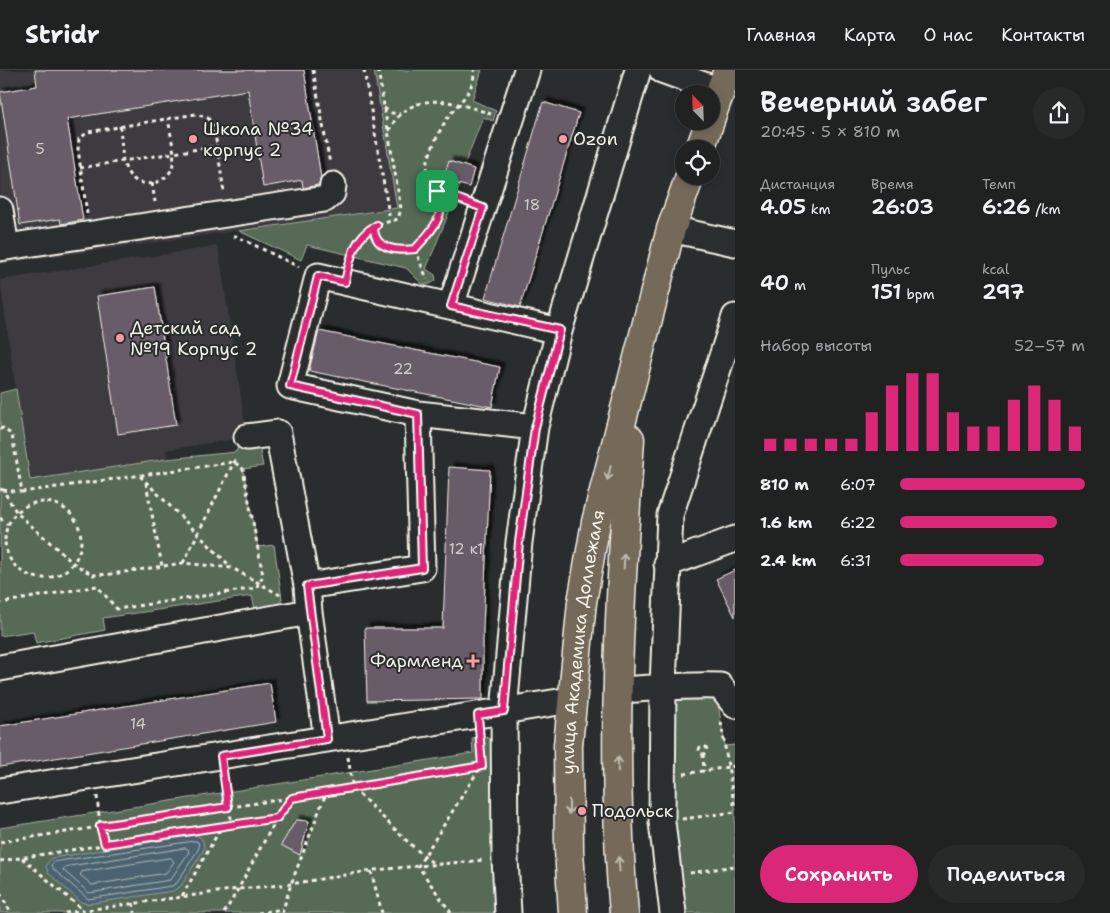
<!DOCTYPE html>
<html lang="ru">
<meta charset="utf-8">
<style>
:root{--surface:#202222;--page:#282a2a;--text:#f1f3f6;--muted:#a2a4a5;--line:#3d3f40;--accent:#db2777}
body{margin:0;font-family:"Shantell Sans",sans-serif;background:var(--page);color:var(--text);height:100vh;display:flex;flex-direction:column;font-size:19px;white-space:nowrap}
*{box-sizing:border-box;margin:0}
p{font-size:16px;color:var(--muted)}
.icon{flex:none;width:28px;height:28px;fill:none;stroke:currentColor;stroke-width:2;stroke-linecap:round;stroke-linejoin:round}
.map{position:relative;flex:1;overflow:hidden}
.details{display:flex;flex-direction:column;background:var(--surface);width:375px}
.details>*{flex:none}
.needle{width:32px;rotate:337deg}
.controls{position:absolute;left:675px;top:15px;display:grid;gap:10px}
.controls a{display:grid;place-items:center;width:45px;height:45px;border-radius:50%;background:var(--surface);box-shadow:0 2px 8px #0003,0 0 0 1px var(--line);font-size:25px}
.pin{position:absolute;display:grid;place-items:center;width:42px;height:42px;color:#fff;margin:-21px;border-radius:10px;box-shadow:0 2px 8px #0006}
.round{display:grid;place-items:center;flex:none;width:52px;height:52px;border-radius:26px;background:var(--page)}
.overview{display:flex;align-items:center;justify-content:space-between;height:85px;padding:0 25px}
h1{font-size:28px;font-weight:600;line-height:38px}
.metrics{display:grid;grid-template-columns:repeat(3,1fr);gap:8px;height:85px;padding:5px 25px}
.metrics div{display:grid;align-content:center}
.metrics b{font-size:21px;font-weight:600}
.metrics small{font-size:14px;font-weight:400}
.metrics p{font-size:14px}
.chart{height:140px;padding:10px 25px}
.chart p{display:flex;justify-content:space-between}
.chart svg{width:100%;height:90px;margin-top:5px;stroke:var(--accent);stroke-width:6}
.action{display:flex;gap:10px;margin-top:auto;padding:10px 25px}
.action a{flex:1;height:58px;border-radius:30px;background:var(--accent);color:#fff;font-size:20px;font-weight:600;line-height:58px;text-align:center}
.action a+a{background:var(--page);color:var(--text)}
ul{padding:0 25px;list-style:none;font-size:16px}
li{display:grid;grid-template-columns:80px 60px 1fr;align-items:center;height:38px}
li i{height:12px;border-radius:6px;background:var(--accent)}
header{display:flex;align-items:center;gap:30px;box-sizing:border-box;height:70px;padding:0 25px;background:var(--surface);border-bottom:1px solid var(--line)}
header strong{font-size:24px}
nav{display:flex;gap:28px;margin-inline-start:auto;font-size:18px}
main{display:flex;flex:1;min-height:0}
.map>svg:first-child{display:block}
.built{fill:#3d3b40}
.green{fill:#576b56;stroke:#a6ae9f}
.water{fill:#4c6470;stroke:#8f9ca0}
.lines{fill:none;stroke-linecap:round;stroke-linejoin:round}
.shore{stroke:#b1b9b8;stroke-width:1}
.building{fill:#695c69;stroke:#f4f1e8;filter:url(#shadow)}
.minor-casing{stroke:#f4f1e8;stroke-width:29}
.major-casing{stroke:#f4f1e8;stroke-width:31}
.path{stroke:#f4f1e8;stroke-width:3;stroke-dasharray:4 4;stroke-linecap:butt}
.minor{stroke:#2a2d2e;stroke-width:25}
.major{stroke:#746a5a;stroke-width:28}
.oneway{stroke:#c1bbaf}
.route-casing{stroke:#fff;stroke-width:10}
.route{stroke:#db2777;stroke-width:6}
.poi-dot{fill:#ff9aa2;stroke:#2a2d2e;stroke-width:2}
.labels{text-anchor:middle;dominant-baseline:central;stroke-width:4;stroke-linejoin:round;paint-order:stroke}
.number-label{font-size:15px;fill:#d1ccc8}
.poi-label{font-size:18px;fill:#f4f1e8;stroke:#2a2d2e;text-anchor:start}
.street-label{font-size:18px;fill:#f4f1e8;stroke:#2a2d2e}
</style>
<header>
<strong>Stridr</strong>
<nav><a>Главная</a><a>Карта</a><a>О нас</a><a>Контакты</a></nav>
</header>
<main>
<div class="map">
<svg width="735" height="843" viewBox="0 0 735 843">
<defs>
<filter id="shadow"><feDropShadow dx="4.5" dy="-4.5" stdDeviation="1" flood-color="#0009"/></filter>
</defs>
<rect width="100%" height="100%" fill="#2a2d2e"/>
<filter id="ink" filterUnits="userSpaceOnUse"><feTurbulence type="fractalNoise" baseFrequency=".02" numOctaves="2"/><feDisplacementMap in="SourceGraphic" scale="10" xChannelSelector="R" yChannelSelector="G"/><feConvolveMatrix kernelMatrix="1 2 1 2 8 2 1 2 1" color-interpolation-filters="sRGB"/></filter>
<g filter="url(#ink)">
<path class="built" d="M0,0H374L398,138L0,194Z
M218,176L247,367L166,380L167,389L29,410L0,210Z"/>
<path class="green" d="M374,0H482L472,30L496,41L493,51L483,47L464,96L449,91L443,110L460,115L426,199L435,205L436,211L427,215L422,214L406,198L307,175L301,190L239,161L397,138Z
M16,319L30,410L167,389L236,382L238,375L259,377L263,396L243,399L258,477L274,475L282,529L277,535L255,540L252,526L103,548L105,560L36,573L33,561L0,566V323Z
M715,616L725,676L735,675V843H679L667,623Z
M485,667L490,669L493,675L497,843H0V758L473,683L472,668Z"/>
<path class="water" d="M195,765L198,766L203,770L204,779L181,816L173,821L87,834L81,832L48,803L46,795L52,788Z"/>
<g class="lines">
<path class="shore" d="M195,771L198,772L199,778L177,813L172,816L88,829L51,797L52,794L54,792Z
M186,778L188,779L189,782L170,810L89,823L63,800L65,797Z
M171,788L174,792L166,803L92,815L80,805L82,802Z"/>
</g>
<path class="building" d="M35,0H304L321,108L318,115L303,118L302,110L263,117L248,20L67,49L83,150L61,154L60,149L20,155L0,22L37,16Z
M543,32L579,43L520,237L485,228Z
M449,91L474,99L469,117L443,110Z
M155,217L176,355L118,364L97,226Z
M319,261L500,297L492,337L309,301Z
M449,397L490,400L483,558V629L367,631L365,558H443Z
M735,500V547L716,509Z
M270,613L276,652L0,697V656Z
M296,750L309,751L300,785L281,775Z"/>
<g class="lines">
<g class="minor-casing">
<path id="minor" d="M662,0L720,21
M0,140L6,177
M671,159L735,173
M0,178L325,129L332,123L333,115
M451,236L527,0
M418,344L535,357L559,261
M247,367L278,363L307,516
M667,494L735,469
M309,542L307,516L422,498L418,344L290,316L318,206L559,261L638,0
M0,598L309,542L327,669
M617,620C652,619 685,614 720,616L735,635
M0,721L571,630
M508,843L505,789L504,641L519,472L535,357
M673,843L662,752L663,616L670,445L735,247"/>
</g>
<g class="major-casing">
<g id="major">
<path d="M711,47L728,0"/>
<path d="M700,79L710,51"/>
<path id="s1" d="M573,843L569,780L568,675L582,532L596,452L671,159L690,106"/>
<path d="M624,843C610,686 620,527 630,369"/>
</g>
</g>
<path class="path" d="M313,0L330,94
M364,0L390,150
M378,0L401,139L398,149L377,155L374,159C375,180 398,181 415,179C427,166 448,146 440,126C433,108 422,105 430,84C435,70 442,55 451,43C462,30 475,18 474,0
M384,38L392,43L400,44
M120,56L123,91L174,83L168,48
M389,61C392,55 395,49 400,45C426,20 463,35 491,44
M80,98L123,91C125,97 127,103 132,108C144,118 162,114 170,102C174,96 173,89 174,83L217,76
M152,113L155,132
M438,121L462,130
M87,144L78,79L79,69L88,62L196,44L208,48L214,57L224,122
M233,166H236L299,197
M415,179L427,209
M350,191C353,177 361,163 375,157
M0,359L3,358L12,365L22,422L234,392L243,399L263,506L256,518L117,539L97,516L0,533
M140,406L231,497
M146,413L162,496
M0,419L3,420L17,443L73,493L93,505L112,504L183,493L232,498L280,525
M3,420L22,422
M5 470a38 38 0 1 1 76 0a38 38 0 1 1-76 0Z
M0,448L8,455
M183,493L237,386
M721,652L735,740
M699 680a4 4 0 1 1 8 0a4 4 0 1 1-8 0Z
M703,684L704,701
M348,687L353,718L410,774L434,794
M684,704L735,696
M224,706L232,755
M97,726L100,756L105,774
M682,749L735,742
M0,772L330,722L482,696
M22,788L83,840
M0,791L277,748
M371,801L382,843
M690,803L735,796
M0,823L11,843
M182,826L222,756
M133,833L135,843
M65,843L239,819L291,814L375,800L485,790
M224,843C248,805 265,763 292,728
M258,843L283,839
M282,843L291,814L326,723
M451,843L418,796L481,696"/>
<use href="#minor" class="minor"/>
<use href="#major" class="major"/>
</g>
<defs><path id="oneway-shaft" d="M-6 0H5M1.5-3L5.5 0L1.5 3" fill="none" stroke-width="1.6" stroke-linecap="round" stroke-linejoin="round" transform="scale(1.25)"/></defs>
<g class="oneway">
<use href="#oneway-shaft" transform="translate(609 403) rotate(104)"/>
<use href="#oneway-shaft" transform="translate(624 491) rotate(-88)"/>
<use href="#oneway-shaft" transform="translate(618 694) rotate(-90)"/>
<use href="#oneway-shaft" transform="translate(569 737) rotate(90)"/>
<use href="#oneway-shaft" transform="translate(619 794) rotate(-95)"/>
</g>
</g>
<g class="lines" filter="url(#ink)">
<g class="route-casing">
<path id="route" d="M437,121L483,138L451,236L560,260L535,358L519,472L504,641L478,645L482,696L292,728L277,748L105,774L100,756L228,737L221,686L327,669L307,516L422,498L418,344L290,316L318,206L345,212C350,189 354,166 377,155L374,159C375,180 398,181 415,179C430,163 449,144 437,121Z"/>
</g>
<use href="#route" class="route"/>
</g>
<g class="poi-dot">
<circle cx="193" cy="69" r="5"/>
<circle cx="563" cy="69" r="5"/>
<circle cx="120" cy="268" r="5"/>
<path d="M470.5 583.5h5v5h5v5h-5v5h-5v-5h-5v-5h5z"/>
<circle cx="582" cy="741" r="5"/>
</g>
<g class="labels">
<g class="number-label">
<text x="40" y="79">5</text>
<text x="532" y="135">18</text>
<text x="403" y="299">22</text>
<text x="466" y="479">12 к1</text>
<text x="138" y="654">14</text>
</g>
<g class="poi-label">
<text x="203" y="59">Школа №34<tspan x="203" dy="21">корпус 2</tspan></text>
<text x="573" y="69">Ozon</text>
<text x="130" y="258">Детский сад<tspan x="130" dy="21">№19 Корпус 2</tspan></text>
<text x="463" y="591" text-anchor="end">Фармленд</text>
<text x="592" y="741">Подольск</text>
</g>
<g class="street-label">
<text stroke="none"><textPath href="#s1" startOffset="272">улица Академика Доллежаля</textPath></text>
</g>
</g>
</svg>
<div class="controls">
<a><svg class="needle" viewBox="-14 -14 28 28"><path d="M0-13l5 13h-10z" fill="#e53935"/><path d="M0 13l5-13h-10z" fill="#a2a4a5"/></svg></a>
<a><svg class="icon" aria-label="locate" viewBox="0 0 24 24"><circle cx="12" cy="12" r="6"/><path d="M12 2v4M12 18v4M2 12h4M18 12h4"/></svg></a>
</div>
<div class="pin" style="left:437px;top:121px;background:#1e9e55"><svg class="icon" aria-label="arrive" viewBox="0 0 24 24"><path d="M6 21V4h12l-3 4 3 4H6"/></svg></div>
</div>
<section class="details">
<div class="overview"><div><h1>Вечерний забег</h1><p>20:45 · 5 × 810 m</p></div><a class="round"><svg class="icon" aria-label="share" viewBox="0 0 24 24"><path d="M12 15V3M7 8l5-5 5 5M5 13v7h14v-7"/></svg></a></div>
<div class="metrics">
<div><p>Дистанция</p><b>4.05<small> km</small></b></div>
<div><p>Время</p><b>26:03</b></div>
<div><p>Темп</p><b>6:26<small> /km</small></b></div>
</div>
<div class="metrics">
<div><b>40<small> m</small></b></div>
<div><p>Пульс</p><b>151<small> bpm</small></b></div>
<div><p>kcal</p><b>297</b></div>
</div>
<div class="chart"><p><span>Набор высоты</span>52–57 m</p>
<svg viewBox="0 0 160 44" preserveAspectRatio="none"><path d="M5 44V38M15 44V38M25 44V38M35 44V38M45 44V38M55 44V25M65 44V12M75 44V6M85 44V6M95 44V25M105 44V32M115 44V32M125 44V19M135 44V12M145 44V19M155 44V32"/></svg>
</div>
<ul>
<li><b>810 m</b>6:07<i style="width:100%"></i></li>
<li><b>1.6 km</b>6:22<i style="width:85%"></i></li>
<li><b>2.4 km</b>6:31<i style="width:78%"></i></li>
</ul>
<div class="action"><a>Сохранить</a><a>Поделиться</a></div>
</section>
</main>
